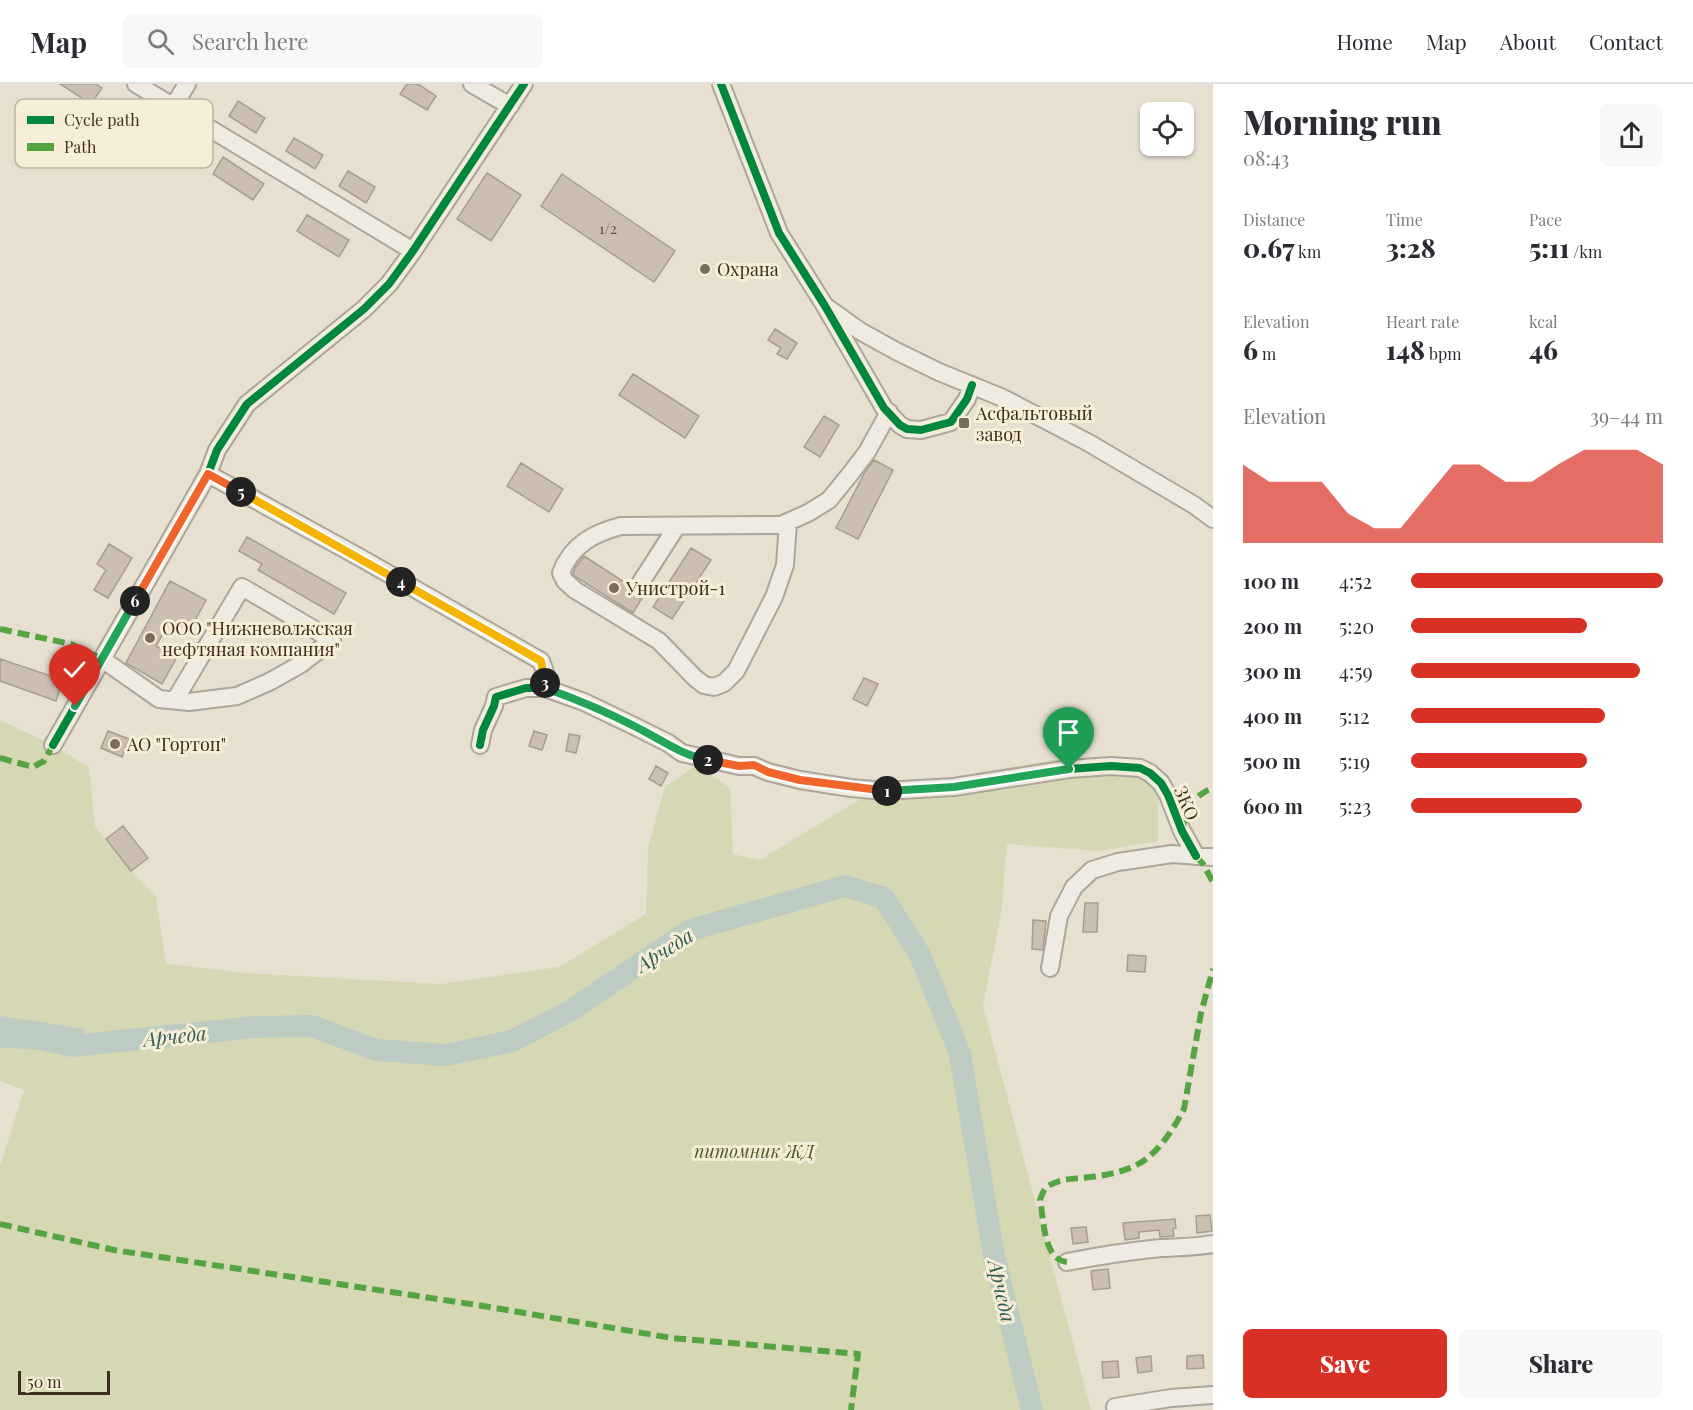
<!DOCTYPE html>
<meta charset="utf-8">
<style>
:root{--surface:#fff;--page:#f7f7f7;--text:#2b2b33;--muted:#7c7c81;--line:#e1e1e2;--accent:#d93025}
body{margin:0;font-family:"Playfair Display",serif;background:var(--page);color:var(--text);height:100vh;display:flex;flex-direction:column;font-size:22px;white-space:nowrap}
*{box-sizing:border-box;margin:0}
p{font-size:20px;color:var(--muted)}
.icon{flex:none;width:33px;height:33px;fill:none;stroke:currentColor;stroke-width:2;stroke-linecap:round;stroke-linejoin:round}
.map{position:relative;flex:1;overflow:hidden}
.details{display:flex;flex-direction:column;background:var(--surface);width:480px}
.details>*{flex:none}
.fabs{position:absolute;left:1140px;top:18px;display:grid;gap:12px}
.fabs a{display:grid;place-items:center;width:54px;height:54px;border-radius:9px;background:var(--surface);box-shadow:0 2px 4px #0004;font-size:30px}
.scale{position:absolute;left:18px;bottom:15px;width:92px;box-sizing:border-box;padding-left:6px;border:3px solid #3d2e20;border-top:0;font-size:16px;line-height:21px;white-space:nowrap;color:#3d2e20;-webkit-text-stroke:4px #f7eed8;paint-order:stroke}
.pin{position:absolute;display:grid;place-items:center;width:51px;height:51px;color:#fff;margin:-62px -26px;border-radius:50% 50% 50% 0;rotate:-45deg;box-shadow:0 0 6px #0007}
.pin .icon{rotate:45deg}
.km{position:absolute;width:30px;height:30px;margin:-15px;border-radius:50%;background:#222;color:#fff;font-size:16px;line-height:30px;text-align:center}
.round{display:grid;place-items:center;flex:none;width:63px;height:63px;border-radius:9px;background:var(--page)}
.summary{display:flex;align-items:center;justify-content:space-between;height:102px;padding:0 30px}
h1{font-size:33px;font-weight:800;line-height:45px}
.metrics{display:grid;grid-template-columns:repeat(3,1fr);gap:9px;height:102px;padding:6px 30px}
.metrics div{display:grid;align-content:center}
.metrics b{font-size:26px;font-weight:800}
.metrics small{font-size:16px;font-weight:400}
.metrics p{font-size:16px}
.chart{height:168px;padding:12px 30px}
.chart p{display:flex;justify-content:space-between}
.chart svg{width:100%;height:108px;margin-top:6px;fill:var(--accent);opacity:.7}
.primary-button{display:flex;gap:12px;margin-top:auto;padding:12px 30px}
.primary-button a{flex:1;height:69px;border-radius:9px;background:var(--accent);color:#fff;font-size:24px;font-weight:800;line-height:69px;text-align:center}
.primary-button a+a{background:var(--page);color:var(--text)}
ul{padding:0 30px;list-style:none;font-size:20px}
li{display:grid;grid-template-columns:96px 72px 1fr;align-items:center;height:45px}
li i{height:15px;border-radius:8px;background:var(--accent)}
header{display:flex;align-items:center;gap:36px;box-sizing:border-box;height:84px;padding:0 30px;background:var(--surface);border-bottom:2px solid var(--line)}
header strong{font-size:28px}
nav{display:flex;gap:33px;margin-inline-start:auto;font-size:21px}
.search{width:420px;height:54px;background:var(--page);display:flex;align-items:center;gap:15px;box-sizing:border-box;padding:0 21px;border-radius:9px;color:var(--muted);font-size:22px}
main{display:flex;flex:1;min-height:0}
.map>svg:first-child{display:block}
.green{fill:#d6d7b3}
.water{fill:#bcccc2}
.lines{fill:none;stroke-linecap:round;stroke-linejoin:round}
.river{stroke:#bcccc2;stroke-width:22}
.building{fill:#cbbfb2;stroke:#a89c90;stroke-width:1.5}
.minor-casing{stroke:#ada599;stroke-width:20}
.minor{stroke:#efebe3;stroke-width:16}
.quiet{stroke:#54a441;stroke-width:6;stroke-dasharray:12 6;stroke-linecap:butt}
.cycleway-casing{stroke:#f7eed8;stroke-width:11}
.cycleway{stroke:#00873e;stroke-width:8}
.split-1-casing{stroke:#fff;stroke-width:12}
.split-2-casing{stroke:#fff;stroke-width:12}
.split-3-casing{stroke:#fff;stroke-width:12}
.split-4-casing{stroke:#fff;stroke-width:12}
.split-5-casing{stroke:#fff;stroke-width:12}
.split-6-casing{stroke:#fff;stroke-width:12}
.split-7-casing{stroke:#fff;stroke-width:12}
.split-1{stroke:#22a559;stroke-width:8}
.split-2{stroke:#f0652b;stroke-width:8}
.split-3{stroke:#22a559;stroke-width:8}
.split-4{stroke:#f5b400;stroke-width:8}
.split-5{stroke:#f5b400;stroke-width:8}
.split-6{stroke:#f0652b;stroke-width:8}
.split-7{stroke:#22a559;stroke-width:8}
.poi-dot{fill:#786c5e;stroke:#f7eed8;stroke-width:2}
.labels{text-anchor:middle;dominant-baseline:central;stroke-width:6;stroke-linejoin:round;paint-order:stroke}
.number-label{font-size:15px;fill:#605244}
.poi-label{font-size:18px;fill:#3d2e20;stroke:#f7eed8;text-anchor:start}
.street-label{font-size:18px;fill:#3d2e20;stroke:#f7eed8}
.park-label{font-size:18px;font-style:italic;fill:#4d5a26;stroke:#f7eed8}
.water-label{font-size:20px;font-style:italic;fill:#2f5d5a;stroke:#f7eed8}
.key{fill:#f7eed8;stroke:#bfb4a1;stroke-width:1.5}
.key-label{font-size:16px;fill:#3d2e20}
</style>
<header>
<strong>Map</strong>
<div class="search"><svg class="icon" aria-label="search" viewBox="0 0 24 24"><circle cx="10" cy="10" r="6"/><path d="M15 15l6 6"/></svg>Search here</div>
<nav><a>Home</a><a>Map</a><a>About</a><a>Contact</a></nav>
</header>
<main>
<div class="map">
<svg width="1213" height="1326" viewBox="0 0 1213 1326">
<rect width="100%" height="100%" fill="#e7e0d1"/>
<path class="green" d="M0,636L53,661L89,684L95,743L131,787L156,813L166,880L245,889L441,900L559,883L646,830L648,764L665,703L698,680L730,704L733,770L760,776L874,707L1053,676L1158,692V757L1100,767L1007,760L1001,830L983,922L1091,1326H0V1082L24,1006L0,997Z"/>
<path class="water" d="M0,932L85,945L73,966L0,964Z"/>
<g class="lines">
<path class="river" d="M0,946L72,962L256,943L312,942L376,966L446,971L512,957L570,927L690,846L845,802L884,814L920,871L960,970L994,1172L1032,1326"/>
</g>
<path class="building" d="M60,0H96L102,4L91,20Z
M407,0H418L436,12L427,26L400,10Z
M238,17L265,34L256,49L229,32Z
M294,54L323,71L315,85L286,67Z
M223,73L264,100L253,116L213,90Z
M348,87L375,103L366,119L339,102Z
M487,89L521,111L491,157L457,135Z
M562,90L675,167L654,198L541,122Z
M307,131L349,156L339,173L297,147Z
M775,245L797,259L787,275L777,270L781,264L768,256Z
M633,290L699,332L685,354L619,311Z
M824,332L839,341L820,373L804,363Z
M874,376L893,386L858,455L836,444L865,388Z
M521,379L563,405L549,428L507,402Z
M247,453L346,509L334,530L258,486L262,480L239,467Z
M109,460L132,474L108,514L94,506L106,486L97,480Z
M691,464L711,476L672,535L653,523Z
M584,472L644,511L633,529L573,491L575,484Z
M170,497L206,516L190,546L171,536L156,562L177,573L162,600L126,579Z
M0,575L63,596L56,617L0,597Z
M864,594L878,600L867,622L853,615Z
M108,647L129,655L122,673L101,664Z
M534,647L547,651L542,666L529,662Z
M569,650L580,652L576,669L566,667Z
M656,682L668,689L661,702L649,695Z
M123,742L148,774L131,787L106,755Z
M1085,819H1098L1097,848H1083Z
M1033,836L1046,837L1043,866L1032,865Z
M1128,871L1146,872L1145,888L1127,887Z
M1210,1131L1212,1147L1197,1149L1196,1132Z
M1175,1135L1176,1144L1173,1145L1174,1152L1160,1153L1159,1146L1139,1148V1154L1125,1156L1123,1139Z
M1086,1143L1088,1158L1073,1160L1071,1144Z
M1108,1185L1110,1204L1093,1206L1091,1187Z
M1203,1271L1204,1284L1187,1285V1272Z
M1151,1272L1152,1287L1138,1289L1136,1274Z
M1118,1277L1119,1293L1103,1294L1102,1278Z"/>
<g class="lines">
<g class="minor-casing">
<path id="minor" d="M136,0L413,167
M472,0L510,22
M721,0L779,149L825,222L884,324L900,341L907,345L921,346L951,338L967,315L972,301
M173,23L187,0
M828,224L860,247L896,267L939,288L1003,314L1089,359L1194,421L1213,435
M208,390L359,473L541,577L545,588V604
M788,438L785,481L774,513L736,587L724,599L714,603L704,601L695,594L659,557L575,506L565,497L561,489C571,461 594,449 621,442L781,441L808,429L829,416L851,389L867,368L889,328
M641,498L677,442
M102,575L159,615L189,618L237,612L269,598L301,580L332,556L242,503L175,616
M53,661L208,390L217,366L247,320L364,225L389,200L413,167L524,0
M480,661L483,646L494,622L496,613L526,604H545L584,618L634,642L668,659L682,669L739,682H754L768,688L800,696L851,704L884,707L954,703L1069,685L1111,682L1140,684L1150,689L1161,699L1168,711L1182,747L1196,772
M1050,884L1059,832L1074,803L1092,786L1118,778L1172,770L1213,773
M1067,1178C1098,1172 1129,1167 1161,1164C1179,1163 1196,1163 1213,1160
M1115,1323L1171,1314L1213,1311"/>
</g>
<use href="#minor" class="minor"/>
<path class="quiet" d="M0,545L71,560L102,575
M0,674L33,683L44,677L53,661
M1183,744C1186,725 1194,711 1213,704
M1196,772L1203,780L1213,798
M0,1140L114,1166L477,1221L672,1254L858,1270L851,1326
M1067,1178C1043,1176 1044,1135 1040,1116C1042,1110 1044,1104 1050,1101C1060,1095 1071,1095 1082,1094C1101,1092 1123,1089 1140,1079C1159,1068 1174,1044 1184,1025L1201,929L1213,885"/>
<g class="cycleway-casing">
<path id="cycleway" d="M721,0L779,149L825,222L884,324L900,341L907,345L921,346L951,338L967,315L972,301
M53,661L208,390L217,366L247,320L364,225L389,200L413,167L524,0
M480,661L483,646L494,622L496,613L526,604H545L584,618L634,642L668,659L682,669L739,682H754L768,688L800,696L851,704L884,707L954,703L1069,685L1111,682L1140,684L1150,689L1161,699L1168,711L1182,747L1196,772"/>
</g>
<use href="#cycleway" class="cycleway"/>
</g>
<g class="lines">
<g class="split-1-casing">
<path id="split-1" d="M887,707L954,703L1069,685"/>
</g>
<g class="split-2-casing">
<path id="split-2" d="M708,676L739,682L754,681L768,688L800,696L887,707"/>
</g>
<g class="split-3-casing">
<path id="split-3" d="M545,599V604C576,615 607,628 636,643C660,655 681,671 708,676"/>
</g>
<g class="split-4-casing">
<path id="split-4" d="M401,498L541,577L545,599"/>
</g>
<g class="split-5-casing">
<path id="split-5" d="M241,408L401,498"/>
</g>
<g class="split-6-casing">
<path id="split-6" d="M135,517L208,390L241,408"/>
</g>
<g class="split-7-casing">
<path id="split-7" d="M75,622L135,517"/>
</g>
<use href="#split-1" class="split-1"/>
<use href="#split-2" class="split-2"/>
<use href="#split-3" class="split-3"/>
<use href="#split-4" class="split-4"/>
<use href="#split-5" class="split-5"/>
<use href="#split-6" class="split-6"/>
<use href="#split-7" class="split-7"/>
</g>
<g class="poi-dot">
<circle cx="705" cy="185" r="6"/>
<rect x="958" y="333" width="12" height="12" rx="3"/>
<circle cx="614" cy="504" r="6"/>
<circle cx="150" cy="554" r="6"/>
<circle cx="115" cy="660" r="6"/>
</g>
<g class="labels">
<g class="number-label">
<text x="608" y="144">1/2</text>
</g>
<g class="poi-label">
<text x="717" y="185">Охрана</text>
<text x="976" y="329">Асфальтовый<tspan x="976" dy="21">завод</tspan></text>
<text x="626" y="504">Унистрой-1</text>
<text x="162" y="544">ООО "Нижневолжская<tspan x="162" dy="21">нефтяная компания"</tspan></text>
<text x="127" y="660">АО "Гортоп"</text>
</g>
<g class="street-label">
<text transform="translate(1187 719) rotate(66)">ЗКО</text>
</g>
<g class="park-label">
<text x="754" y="1067">питомник ЖД</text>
</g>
<g class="water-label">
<text transform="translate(664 865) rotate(-32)">Арчеда</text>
<text transform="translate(175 951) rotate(-6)">Арчеда</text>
<text transform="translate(1003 1207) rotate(77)">Арчеда</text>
</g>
</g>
<rect x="15" y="15" width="198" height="69" rx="9" class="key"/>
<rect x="27" y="32" width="27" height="8" fill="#00873e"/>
<rect x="27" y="59" width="27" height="8" fill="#54a441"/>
<g class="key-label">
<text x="64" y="42">Cycle path</text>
<text x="64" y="69">Path</text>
</g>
</svg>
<div class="fabs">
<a><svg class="icon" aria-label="locate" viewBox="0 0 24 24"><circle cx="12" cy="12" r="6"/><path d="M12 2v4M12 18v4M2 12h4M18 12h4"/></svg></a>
</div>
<div class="scale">50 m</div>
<div class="pin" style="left:1069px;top:685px;background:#1e9e55"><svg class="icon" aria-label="arrive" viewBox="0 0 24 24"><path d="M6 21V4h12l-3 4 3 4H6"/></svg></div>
<div class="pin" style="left:75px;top:622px;background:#d93025"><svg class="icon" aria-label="check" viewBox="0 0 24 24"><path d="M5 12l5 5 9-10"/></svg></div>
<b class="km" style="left:887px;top:707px">1</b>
<b class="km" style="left:708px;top:676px">2</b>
<b class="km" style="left:545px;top:599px">3</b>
<b class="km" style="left:401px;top:498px">4</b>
<b class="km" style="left:241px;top:408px">5</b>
<b class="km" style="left:135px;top:517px">6</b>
</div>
<section class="details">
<div class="summary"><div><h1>Morning run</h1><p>08:43</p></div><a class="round"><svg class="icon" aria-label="share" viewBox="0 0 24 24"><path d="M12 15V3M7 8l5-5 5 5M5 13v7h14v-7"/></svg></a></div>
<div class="metrics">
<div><p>Distance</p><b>0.67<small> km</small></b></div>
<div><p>Time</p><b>3:28</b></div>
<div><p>Pace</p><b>5:11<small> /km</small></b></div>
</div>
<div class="metrics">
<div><p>Elevation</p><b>6<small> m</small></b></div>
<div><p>Heart rate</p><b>148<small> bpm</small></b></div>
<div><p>kcal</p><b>46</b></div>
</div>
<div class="chart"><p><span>Elevation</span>39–44 m</p>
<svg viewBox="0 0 160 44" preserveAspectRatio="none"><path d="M0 44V12L10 19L20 19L30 19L40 32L50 38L60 38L70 25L80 12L90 12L100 19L110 19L120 12L130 6L140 6L150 6L160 12V44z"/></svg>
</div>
<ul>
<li><b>100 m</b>4:52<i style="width:100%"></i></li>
<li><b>200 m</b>5:20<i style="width:70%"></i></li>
<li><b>300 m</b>4:59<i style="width:91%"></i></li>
<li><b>400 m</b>5:12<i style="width:77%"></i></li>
<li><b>500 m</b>5:19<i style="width:70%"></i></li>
<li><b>600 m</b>5:23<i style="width:68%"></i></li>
</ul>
<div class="primary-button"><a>Save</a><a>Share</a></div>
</section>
</main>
